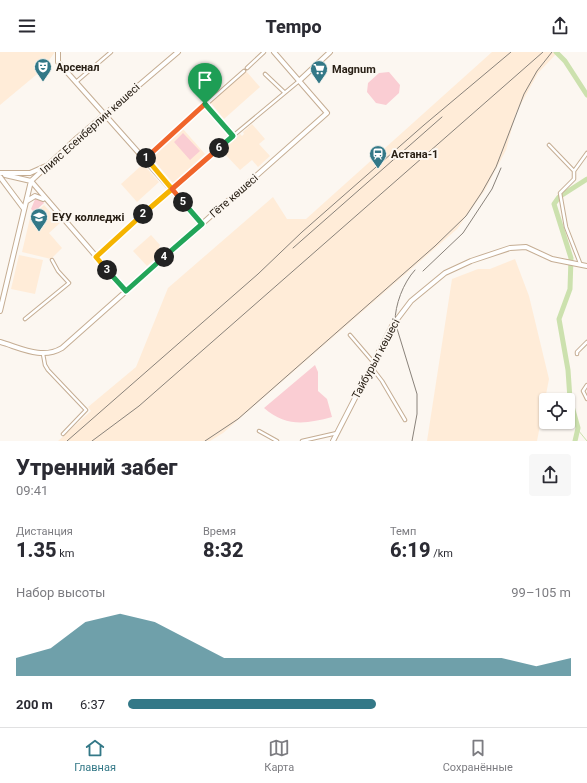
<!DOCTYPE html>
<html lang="ru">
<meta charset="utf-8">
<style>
:root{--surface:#fff;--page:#f7f7f7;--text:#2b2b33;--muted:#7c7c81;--line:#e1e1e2;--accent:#337887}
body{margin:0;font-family:Roboto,sans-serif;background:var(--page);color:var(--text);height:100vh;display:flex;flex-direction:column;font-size:15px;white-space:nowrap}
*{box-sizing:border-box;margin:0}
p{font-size:13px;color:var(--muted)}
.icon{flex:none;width:22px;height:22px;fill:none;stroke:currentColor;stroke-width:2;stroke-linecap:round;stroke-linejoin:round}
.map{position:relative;height:389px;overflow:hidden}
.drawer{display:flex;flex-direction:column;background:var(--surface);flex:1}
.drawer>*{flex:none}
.fabs{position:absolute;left:539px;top:341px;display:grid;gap:8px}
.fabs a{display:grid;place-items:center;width:36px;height:36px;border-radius:4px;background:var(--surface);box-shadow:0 1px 3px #0004;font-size:20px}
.pin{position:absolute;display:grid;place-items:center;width:34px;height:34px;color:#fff;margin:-41px -17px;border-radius:50% 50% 50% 0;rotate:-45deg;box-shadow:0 0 4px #0007}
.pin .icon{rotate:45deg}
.km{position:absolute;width:20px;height:20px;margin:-10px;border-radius:50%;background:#222;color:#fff;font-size:11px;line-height:20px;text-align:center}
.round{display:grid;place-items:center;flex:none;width:42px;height:42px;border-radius:4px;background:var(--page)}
.overview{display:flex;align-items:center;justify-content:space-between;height:68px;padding:0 16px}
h1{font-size:22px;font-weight:800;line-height:30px}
.stats{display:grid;grid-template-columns:repeat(3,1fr);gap:6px;height:68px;padding:4px 16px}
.stats div{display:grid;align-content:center}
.stats b{font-size:20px;font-weight:800}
.stats small{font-size:11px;font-weight:400}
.stats p{font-size:11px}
.chart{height:112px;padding:8px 16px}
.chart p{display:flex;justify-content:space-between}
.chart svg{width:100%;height:72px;margin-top:4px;fill:var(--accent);opacity:.7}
ul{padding:0 16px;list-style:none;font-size:13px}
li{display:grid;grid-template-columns:64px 48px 1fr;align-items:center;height:30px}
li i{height:10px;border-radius:5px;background:var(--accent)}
header{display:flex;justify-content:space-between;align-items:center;height:52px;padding:0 16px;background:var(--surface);font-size:18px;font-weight:800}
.tabs{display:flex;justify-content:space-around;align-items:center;height:56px;border-top:1px solid var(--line);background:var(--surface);font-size:11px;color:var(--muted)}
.tabs a{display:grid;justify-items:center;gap:2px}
.tabs .on{color:var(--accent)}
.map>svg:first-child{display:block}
.built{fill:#ffecd8}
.green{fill:#facdd3}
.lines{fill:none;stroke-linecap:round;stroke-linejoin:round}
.stream{stroke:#cce1ae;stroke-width:1}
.river{stroke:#cce1ae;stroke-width:5}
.street-casing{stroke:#c5ad93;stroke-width:4.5}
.secondary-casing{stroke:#c5ad93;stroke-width:6}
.street{stroke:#fff;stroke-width:2.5}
.secondary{stroke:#fff;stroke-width:4}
.rail{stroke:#89827a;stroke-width:1}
.split-1-casing{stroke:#fff;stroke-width:8}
.split-2-casing{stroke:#fff;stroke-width:8}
.split-3-casing{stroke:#fff;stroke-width:8}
.split-4-casing{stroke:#fff;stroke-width:8}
.split-5-casing{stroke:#fff;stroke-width:8}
.split-6-casing{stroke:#fff;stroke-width:8}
.split-7-casing{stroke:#fff;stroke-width:8}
.split-1{stroke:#f0652b;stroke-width:5}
.split-2{stroke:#f5b400;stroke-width:5}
.split-3{stroke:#f5b400;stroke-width:5}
.split-4{stroke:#22a559;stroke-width:5}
.split-5{stroke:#22a559;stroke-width:5}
.split-6{stroke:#f0652b;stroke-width:5}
.split-7{stroke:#22a559;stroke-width:5}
.labels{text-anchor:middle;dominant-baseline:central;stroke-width:4;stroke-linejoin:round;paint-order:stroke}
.poi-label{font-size:11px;font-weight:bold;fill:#292016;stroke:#fcf7f1;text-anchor:start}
.street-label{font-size:11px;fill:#292016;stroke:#fcf7f1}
</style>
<header><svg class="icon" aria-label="menu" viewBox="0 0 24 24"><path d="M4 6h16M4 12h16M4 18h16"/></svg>Tempo<svg class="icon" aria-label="share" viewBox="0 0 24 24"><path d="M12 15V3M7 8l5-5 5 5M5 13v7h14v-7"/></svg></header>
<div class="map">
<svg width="587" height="389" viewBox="0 0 587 389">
<rect width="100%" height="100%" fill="#fcf7f1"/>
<path class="built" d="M0,0H55L42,18L0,53Z
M492,0H558L538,21L516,61L506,98L485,138L457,177L223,381L210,389H58L91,359L88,355L136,315L168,236L273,145L287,167H306Z
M246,19L260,35L224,67L210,50Z
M252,72L265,87L259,92L270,104L258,115L252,108L240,118L222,99L240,82L242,84L244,82L243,80Z
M183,77L205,102L173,131L151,105Z
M143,112L159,130L137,150L121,132Z
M44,153L60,171L49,181L62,196L51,207L22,200L30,166Z
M151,183L160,193L159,195L163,200L147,214L133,199Z
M19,203L43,208L35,242L11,237Z
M515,207L529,244L549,327L537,389H427L452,227L478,217H490Z"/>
<path class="green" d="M389,20L400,33L399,41L386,53L376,51L367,40L368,31L379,21Z
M183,81L200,99L190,108L174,90Z
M36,145L41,146L44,151L34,160L31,157Z
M315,313L318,320V339L327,347L332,365C306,372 286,375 264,356Z"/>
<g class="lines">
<path class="stream" d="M578,378L587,389"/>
<path class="river" d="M556,0L565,9L587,43
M575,389L578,376L570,347L568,318L559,267L570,237L571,206L554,152L559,145L587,127"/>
<g class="street-casing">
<path id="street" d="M247,16L264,0
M265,22L284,40
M76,30L111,0
M205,52L233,84
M549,93L574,119V127L560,141L566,175L580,211
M145,106L244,19
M574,119L587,101
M97,205L198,113L299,29
M25,267L69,231L58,219L52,208
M350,283L374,311
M43,302L45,313L48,318L86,358L63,382
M577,302V300L587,290
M372,316L382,329L405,368
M587,333L583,339L587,347
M259,379L277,389
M302,389L337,381"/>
</g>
<g class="secondary-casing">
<path id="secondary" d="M58,0V10L202,172
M299,29L330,0
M0,121H30L46,114
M5,123L31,129
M0,125L24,157
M31,129L126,239
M27,149L35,144L43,147
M0,259L31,129L77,86L178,0
M0,290C21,296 42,308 62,296L327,61L274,0
M333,389L392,274L411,249L445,221L471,209L510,196L526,195L552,207L587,214"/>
</g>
<use href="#street" class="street"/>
<use href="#secondary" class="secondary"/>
<path class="rail" d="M293,196L442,65
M423,219L463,181L492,137L501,116
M67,389L258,222L302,180L424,73L511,0
M92,389L139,354L543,0
M205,389L238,367L435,194L466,164L482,140L496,115L524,42L537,19L552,0
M412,389L417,362V342L395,270C395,253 403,231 415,218"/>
</g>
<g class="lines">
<g class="split-1-casing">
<path id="split-1" d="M146,106L205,52"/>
</g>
<g class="split-2-casing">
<path id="split-2" d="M143,162L172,137L146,106"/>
</g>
<g class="split-3-casing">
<path id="split-3" d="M107,218L96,205L143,162"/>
</g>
<g class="split-4-casing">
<path id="split-4" d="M107,218L126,239L164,205"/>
</g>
<g class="split-5-casing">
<path id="split-5" d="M164,205L202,172L183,150"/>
</g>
<g class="split-6-casing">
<path id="split-6" d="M183,150L172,137L219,96"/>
</g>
<g class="split-7-casing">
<path id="split-7" d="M205,52L233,84L219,96"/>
</g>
<use href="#split-1" class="split-1"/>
<use href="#split-2" class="split-2"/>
<use href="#split-3" class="split-3"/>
<use href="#split-4" class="split-4"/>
<use href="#split-5" class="split-5"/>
<use href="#split-6" class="split-6"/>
<use href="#split-7" class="split-7"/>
</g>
<defs>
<g id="theatre-pin" transform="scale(0.9)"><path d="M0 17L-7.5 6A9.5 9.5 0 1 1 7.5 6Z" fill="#337887" stroke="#fcf7f1"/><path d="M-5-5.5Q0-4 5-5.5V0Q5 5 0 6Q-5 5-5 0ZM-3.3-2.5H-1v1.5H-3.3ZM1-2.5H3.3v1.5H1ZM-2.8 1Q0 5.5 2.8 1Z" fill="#fff"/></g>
<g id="supermarket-pin" transform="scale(0.9)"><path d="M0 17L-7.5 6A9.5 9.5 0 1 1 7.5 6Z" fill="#337887" stroke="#fcf7f1"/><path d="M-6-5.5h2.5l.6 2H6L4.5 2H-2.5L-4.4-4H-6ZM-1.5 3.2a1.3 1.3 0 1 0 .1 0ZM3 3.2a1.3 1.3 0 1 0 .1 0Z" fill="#fff"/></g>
<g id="station-pin" transform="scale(0.9)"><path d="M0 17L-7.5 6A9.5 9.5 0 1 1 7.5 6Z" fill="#337887" stroke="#fcf7f1"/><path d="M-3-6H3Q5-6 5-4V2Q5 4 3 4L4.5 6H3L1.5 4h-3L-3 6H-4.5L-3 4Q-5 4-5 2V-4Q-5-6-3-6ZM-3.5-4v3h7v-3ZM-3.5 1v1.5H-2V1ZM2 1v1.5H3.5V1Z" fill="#fff"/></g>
<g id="university-pin" transform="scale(0.9)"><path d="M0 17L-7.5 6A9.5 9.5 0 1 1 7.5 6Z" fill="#337887" stroke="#fcf7f1"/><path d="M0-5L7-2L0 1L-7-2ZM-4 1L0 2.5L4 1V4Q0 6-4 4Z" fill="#fff"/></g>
</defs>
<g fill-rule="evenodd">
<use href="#theatre-pin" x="43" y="15"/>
<use href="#supermarket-pin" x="319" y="17"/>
<use href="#station-pin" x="378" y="102"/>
<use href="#university-pin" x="39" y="165"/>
</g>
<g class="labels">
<g class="poi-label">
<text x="56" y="15">Арсенал</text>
<text x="332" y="17">Magnum</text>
<text x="391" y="102">Астана-1</text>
<text x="52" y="165">ЕҰУ колледжі</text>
</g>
<g class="street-label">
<text transform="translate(90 77) rotate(-42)">Ілияс Есенберлин көшесі</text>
<text transform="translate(234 144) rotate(-41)">Гёте көшесі</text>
<text transform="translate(376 307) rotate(-62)">Тайбурыл көшесі</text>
</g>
</g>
</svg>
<div class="fabs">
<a><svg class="icon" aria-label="locate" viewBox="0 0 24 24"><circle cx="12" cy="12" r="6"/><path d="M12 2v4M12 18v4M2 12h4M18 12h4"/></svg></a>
</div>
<div class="pin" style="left:205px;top:52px;background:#1e9e55"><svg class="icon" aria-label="arrive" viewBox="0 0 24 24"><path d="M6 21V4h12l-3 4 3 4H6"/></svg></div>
<b class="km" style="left:146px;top:106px">1</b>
<b class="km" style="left:143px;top:162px">2</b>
<b class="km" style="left:107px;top:218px">3</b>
<b class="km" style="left:164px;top:205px">4</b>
<b class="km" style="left:183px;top:150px">5</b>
<b class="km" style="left:219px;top:96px">6</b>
</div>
<section class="drawer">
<div class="overview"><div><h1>Утренний забег</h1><p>09:41</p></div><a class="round"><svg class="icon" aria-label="share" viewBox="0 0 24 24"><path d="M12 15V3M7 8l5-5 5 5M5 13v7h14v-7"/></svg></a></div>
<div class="stats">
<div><p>Дистанция</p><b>1.35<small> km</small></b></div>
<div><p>Время</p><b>8:32</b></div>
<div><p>Темп</p><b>6:19<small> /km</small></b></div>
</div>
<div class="chart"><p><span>Набор высоты</span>99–105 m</p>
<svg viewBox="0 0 160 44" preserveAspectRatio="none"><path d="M0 44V33L10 27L20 11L30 6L40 11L50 22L60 33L70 33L80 33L90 33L100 33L110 33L120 33L130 33L140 33L150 38L160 33V44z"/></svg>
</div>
<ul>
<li><b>200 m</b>6:37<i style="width:56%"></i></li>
</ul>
</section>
<nav class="tabs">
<a class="on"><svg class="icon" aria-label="home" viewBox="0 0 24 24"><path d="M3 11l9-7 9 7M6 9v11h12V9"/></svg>Главная</a>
<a><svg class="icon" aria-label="map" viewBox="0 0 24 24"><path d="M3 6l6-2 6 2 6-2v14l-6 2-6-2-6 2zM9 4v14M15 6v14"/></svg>Карта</a>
<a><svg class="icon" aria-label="saved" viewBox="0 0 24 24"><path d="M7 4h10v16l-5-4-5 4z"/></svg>Сохранённые</a>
</nav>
